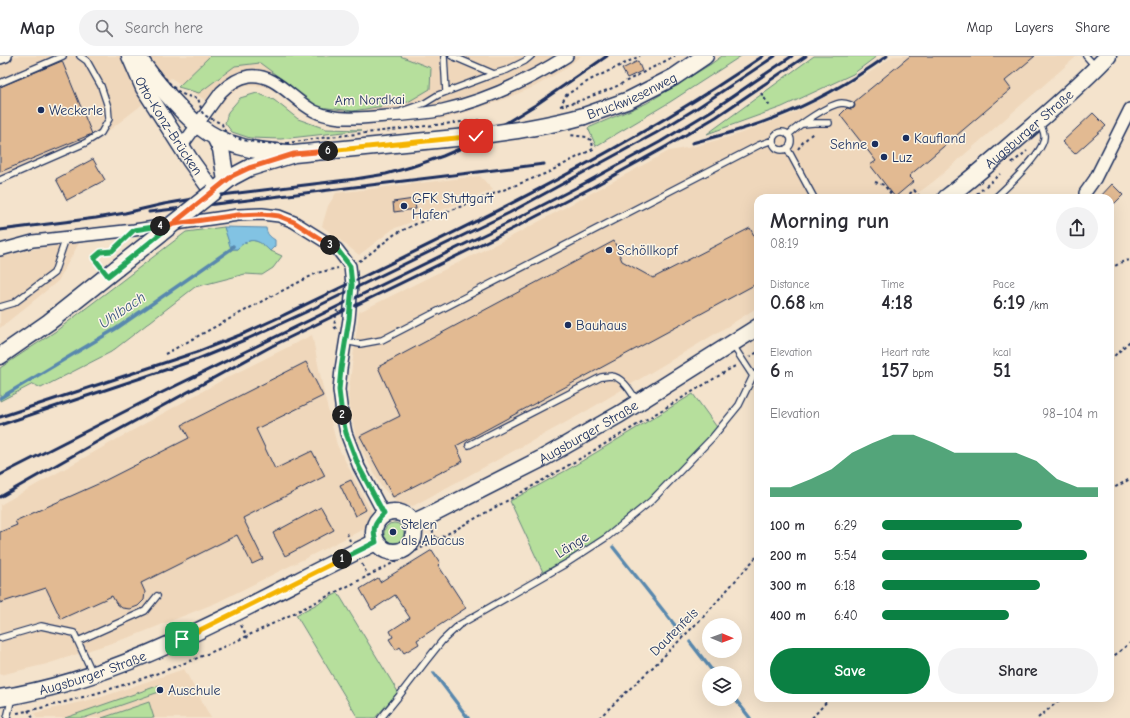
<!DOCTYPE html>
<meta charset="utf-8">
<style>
:root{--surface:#fff;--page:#f2f2f3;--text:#2b2b33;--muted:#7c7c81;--line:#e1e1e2;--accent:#0b8043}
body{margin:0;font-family:"Comic Neue",sans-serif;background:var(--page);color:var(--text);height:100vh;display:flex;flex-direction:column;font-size:15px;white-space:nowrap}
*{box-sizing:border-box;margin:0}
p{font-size:13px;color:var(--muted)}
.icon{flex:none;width:22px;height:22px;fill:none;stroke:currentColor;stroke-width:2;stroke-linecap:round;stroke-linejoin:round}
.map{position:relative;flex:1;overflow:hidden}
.details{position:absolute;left:754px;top:138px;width:360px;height:508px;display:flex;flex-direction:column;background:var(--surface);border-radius:12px;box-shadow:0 4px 16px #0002}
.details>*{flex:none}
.needle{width:26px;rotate:91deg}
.fabs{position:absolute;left:702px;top:562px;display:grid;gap:8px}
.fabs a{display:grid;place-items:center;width:40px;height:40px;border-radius:50%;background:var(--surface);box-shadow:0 4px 16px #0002;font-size:20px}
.pin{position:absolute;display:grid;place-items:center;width:34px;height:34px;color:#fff;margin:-17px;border-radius:8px;box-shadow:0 2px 6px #0006}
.km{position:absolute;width:20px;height:20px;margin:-10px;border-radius:50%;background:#222;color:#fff;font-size:11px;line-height:20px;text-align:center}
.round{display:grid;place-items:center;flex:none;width:42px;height:42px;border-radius:21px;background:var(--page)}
.head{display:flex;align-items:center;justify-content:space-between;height:68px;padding:0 16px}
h1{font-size:22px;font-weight:700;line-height:30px}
.stats{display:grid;grid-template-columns:repeat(3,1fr);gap:6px;height:68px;padding:4px 16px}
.stats div{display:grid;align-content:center}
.stats b{font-size:20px;font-weight:700}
.stats small{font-size:11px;font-weight:400}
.stats p{font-size:11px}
.chart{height:112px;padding:8px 16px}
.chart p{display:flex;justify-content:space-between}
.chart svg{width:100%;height:72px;margin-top:4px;fill:var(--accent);opacity:.7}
.primary-button{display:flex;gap:8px;margin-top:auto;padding:8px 16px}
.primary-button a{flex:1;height:46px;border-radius:24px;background:var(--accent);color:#fff;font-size:16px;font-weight:700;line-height:46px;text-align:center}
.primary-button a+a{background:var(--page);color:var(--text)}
ul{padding:0 16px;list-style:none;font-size:13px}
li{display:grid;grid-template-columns:64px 48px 1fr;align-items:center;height:30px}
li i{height:10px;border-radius:5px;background:var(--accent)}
header{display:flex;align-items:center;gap:24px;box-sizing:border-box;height:56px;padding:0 20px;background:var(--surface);border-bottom:1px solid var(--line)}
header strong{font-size:19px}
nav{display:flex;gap:22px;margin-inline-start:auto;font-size:14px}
.search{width:280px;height:36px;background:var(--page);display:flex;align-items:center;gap:10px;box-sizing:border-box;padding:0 14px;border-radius:22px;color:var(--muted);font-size:15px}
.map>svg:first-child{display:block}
.built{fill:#efd7bb}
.green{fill:#b6df9c;stroke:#68877d}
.water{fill:#82c3e3;stroke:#5988ae}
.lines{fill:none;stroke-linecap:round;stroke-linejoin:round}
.stream{stroke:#5988ae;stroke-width:3.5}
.building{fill:#e2ba92;stroke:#1b2f5e}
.lane-casing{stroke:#1b2f5e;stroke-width:8}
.street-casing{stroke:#1b2f5e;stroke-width:14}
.secondary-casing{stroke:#1b2f5e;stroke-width:19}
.path{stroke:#1b2f5e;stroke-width:2;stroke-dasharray:3 3;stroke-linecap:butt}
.lane{stroke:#fcf5e5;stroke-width:5.5}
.street{stroke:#fcf5e5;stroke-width:11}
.secondary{stroke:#fcf5e5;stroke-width:16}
.rail{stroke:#1b2f5e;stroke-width:3}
.secondary-bridge-casing{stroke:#1b2f5e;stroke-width:19;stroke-linecap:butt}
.path-bridge{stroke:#1b2f5e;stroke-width:2;stroke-dasharray:3 3;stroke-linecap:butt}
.secondary-bridge{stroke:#fcf5e5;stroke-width:16}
.split-1-casing{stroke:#fff;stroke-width:8}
.split-2-casing{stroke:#fff;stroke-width:8}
.split-3-casing{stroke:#fff;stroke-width:8}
.split-4-casing{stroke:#fff;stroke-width:8}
.split-5-casing{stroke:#fff;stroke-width:8}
.split-6-casing{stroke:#fff;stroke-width:8}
.split-7-casing{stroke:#fff;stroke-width:8}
.split-1{stroke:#f5b400;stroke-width:5}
.split-2{stroke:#22a559;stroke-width:5}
.split-3{stroke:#22a559;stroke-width:5}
.split-4{stroke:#f0652b;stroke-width:5}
.split-5{stroke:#22a559;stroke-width:5}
.split-6{stroke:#f0652b;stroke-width:5}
.split-7{stroke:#f5b400;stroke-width:5}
.poi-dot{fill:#1b2f5e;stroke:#fcf5e5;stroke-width:1.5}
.labels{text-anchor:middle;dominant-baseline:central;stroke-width:3;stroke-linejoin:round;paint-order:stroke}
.street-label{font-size:14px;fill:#1b2f5e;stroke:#fcf5e5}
.poi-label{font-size:14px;fill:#1b2f5e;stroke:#fcf5e5;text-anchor:start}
.water-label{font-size:15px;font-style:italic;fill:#35547f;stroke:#fcf5e5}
</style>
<header>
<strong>Map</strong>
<div class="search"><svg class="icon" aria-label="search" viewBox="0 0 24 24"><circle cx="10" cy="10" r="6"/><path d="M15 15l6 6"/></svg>Search here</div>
<nav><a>Map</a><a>Layers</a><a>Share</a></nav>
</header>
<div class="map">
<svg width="1130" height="662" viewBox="0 0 1130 662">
<rect width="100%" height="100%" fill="#f4e3cc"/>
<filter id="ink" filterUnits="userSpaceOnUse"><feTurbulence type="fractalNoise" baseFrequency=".025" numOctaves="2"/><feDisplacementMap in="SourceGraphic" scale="8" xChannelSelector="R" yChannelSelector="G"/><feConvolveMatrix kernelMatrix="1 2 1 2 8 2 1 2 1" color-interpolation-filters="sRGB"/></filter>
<g filter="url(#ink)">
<path class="built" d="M0,0H581L563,14L534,31L497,46L443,63L336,66L314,60L266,30H243L226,42L219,53L171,22L139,51L93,87L0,128Z
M893,0H1077L933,126L911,142H758V251L725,272L583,357L413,450L397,447L381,430L356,383L348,340L359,256L516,178L669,95L692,91L736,79L792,58L833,37L869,17Z
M480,120L493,134L393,173L359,199L322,170L328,150L336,137Z
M79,187L58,225L0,272V201L34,193Z
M312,279L325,342L337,389L373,459L364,473L218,546L133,580L47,608L0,619V449L226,322Z
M184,613L211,662H37L34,657L102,641Z"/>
<path class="green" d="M210,0H400L431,12L430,33L408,46L353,55L319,51L260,7L235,10L199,37L178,31Z
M722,0H741L670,46L596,90L588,72L647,47L711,8Z
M814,0H877L853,18L782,51L707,78Z
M257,37L274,44L298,63L326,73L362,74L281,83L250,82L232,76L225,67L228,56L240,42Z
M224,171L232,193H237L243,187L252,184L262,187L271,195L282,200L273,212L262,219L245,218L195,231L111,296L41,332L33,328L0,345V312L56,275L186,176Z
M693,338L719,374L658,437L615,473L574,499L543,516L510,445L567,414Z
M384 477a10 10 0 1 1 20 0a10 10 0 1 1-20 0Z
M338,537L398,636L375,662H358L296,559Z
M160,629L162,635L84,662H65Z
M149,646L154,662H102Z"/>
<path class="water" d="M224,171L266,172C267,178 269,180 275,184V190L270,195C258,183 250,180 237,193H231Z"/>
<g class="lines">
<path class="stream" d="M0,342L117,272L231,193L233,190
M613,491L681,577
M690,586L714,617
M434,617L468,662
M735,643L750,662"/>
</g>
<path class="building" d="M910,0H1035L1005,25L1011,33L909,120L914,125L895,141L870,109L876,105L840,59L847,52L851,53L854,52L855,50L854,46Z
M62,5L92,78L0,116V31Z
M638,5L642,15L627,22L622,13Z
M1093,57L1106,70L1075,98L1062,86Z
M93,103L105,124L67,144L56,123Z
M1112,128L1123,139L1110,152V142H1099Z
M414,143L416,153L394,156L393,146Z
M750,172L758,187V227L456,390L463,405L393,441L360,380L400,360L378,311L614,185L622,205L653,222Z
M306,306L323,340L256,373L275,413L312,395L325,420L243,462L263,503L252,508L237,479L141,527L145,536L144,544L138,550L130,553L122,552L116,547L112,540L61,563L46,532L0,547V476L17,469L15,465L98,428L189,382L182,369Z
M351,424L366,454L355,460L340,429Z
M321,451L334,474L285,500L273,477Z
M432,494L440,507L438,509L466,552L417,584L419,588L404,597L400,591L396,594L389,583L393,581L390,575L410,562L395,539L372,554L360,533L378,522L380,526Z"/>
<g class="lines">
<g class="lane-casing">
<path id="lane" d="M444,0L446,36
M452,0L494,18L507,14L525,5L531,0
M1086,0L1095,10
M0,27L63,0
M402,55L425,47L438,39L494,18
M803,68L814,67H829
M773 85a9 9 0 1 1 18 0a9 9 0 1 1-18 0Z
M788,79C799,69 828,48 842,47C845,47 848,48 851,49
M787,92L814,142
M0,124L85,87L101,77L109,63L108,51L101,30L87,5L80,0
M995,142C1007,131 1047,94 1044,79C1044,75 1041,71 1040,67
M0,251L14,247L54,217L66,182
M345,285L360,288L382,284L759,89L773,84
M732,288L753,320
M469,389L601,321C604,321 608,320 611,320C623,321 631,336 637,345
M0,582L41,570L74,577L93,618
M78,585L145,555L157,540
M7,662L12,641
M381,662L399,640L426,605L442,585L459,569L567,507L607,481L651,445L712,382L739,349L753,320L758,317"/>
</g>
<g class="street-casing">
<path id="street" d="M0,2L6,0
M181,91L221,36C229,28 238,22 249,20C276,17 292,44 314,55C320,58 327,60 334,61C351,64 369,61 386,60C405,59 424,58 443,54C487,44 529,24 567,0
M1085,137L1095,123L1130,53
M0,194L33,185L134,174L238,159L262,158L279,160L294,166L337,193L350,210L352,229L349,263L341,313L339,334L342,357L346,377L359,411L384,458"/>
</g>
<g class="secondary-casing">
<g id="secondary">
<path id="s1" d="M130,0L144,32L190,104L213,136L232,121L249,112L294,98L476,80"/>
<path d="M138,1C147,14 156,26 166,37C188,62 207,82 239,90C255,95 271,96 288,97"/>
<path id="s2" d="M584,60L629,44L674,21L705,0"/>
<path d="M215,81L221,93L226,125"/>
<path id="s3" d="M946,142C970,124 992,105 1015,85C1047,58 1079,30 1108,0"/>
<path d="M0,300L49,266L117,212"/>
<circle cx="394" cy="476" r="20"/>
<path id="s4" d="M412,468L427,461L545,401L620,358L758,271"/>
<path id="s5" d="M0,642C136,620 254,544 376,486"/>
</g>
</g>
<path class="path" d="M761,37L771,52
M576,46L615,31L675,0
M563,51L562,47L566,39L590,24L640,0
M798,93L803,86L814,76
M1012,107L1027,95
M875,126L884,129L894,142
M905,142L914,134L921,142
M972,142L1000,118
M359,205L363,203L395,178L416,168L547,117L593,93L592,85L587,81L569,79
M99,209L94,202L101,196L112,195L120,187
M1110,213L1122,206L1130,204
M336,273L334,270L337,254
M165,298L268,242L317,217L338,212
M749,301L758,296
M1110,304L1130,285
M1110,434L1130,423
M432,474L437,484
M347,477L350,485
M362,508L368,520
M241,569L248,583
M1110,603L1130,587
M28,654L33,662
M17,657C76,645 134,627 190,605C240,585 288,560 336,536C473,468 604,389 735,310
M599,662L654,610L705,559L758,499
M812,662L830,642
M1038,662L1062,642"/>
<use href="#lane" class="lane"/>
<use href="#street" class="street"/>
<use href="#secondary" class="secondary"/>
<path class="rail" d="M692,87C719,80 747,73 774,62C814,47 852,25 887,0
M149,156L544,108
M0,174L96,162L125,157L164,148L205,141L355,123L386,118L411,111L443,100L473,87L537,48L607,0
M0,361L197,296L245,277L280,261C445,181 612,104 763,0
M0,369L198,303L247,283L306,256L509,157L656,77L697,52L775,0
M0,419L161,337L514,164L587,126L660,86L711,55L792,0
M0,441L102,383L272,290L514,172L591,132L667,90L716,61L806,0"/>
<g class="secondary-bridge-casing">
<path id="secondary-bridge" d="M476,80C513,75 548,70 584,60
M117,212L213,136"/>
</g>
<path class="path-bridge" d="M161,17C173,31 178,40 198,42L202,56L204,59L222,68L224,74L229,78L242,84L261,87L281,88L321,82L479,64
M560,50L576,46"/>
<use href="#secondary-bridge" class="secondary-bridge"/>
</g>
</g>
<g class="lines" filter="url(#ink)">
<g class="split-1-casing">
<path id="split-1" d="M182,583L342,503"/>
</g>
<g class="split-2-casing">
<path id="split-2" d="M342,359L346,377L359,411L384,458C374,467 372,473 376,486L342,503"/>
</g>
<g class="split-3-casing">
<path id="split-3" d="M330,189L337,193L350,210L352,229L349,263L341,313L339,334L342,359"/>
</g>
<g class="split-4-casing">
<path id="split-4" d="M160,170L238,159L262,158L279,160L294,166L330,189"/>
</g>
<g class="split-5-casing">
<path id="split-5" d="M160,170L134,174L112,195L101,196L94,202L108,220L170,170"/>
</g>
<g class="split-6-casing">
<path id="split-6" d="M170,170L232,120L249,112L294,98L328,95"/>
</g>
<g class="split-7-casing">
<path id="split-7" d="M328,95L476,80"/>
</g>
<use href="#split-1" class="split-1"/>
<use href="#split-2" class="split-2"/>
<use href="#split-3" class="split-3"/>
<use href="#split-4" class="split-4"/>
<use href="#split-5" class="split-5"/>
<use href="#split-6" class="split-6"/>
<use href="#split-7" class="split-7"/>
</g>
<g class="poi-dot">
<circle cx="41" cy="54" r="4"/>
<circle cx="906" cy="82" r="4"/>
<circle cx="875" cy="88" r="4"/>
<circle cx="884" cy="101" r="4"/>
<circle cx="404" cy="150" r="4"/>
<circle cx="609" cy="194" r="4"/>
<circle cx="568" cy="269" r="4"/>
<circle cx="393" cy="476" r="4"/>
<circle cx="160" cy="634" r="4"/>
</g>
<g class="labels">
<g class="street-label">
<text stroke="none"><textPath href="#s2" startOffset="52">Bruckwiesenweg</textPath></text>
<text transform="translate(370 44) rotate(-1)">Am Nordkai</text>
<text stroke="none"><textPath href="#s1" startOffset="80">Otto-Konz-Brücken</textPath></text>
<text stroke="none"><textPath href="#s3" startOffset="108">Augsburger Straße</textPath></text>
<text stroke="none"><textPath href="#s4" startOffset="199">Augsburger Straße</textPath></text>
<text transform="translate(572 489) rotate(-32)">Länge</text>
<text transform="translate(674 576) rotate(-45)">Dautenfels</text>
<text stroke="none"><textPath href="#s5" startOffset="96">Augsburger Straße</textPath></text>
</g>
<g class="poi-label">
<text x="49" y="54">Weckerle</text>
<text x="914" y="82">Kaufland</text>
<text x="867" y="88" text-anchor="end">Sehne</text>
<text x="892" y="101">Luz</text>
<text x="412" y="142">GFK Stuttgart<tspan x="412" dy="16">Hafen</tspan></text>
<text x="617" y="194">Schöllkopf</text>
<text x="576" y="269">Bauhaus</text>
<text x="401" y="468">Stelen<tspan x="401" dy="16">als Abacus</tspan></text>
<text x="168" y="634">Auschule</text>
</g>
<g class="water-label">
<text transform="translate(122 254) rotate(-34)">Uhlbach</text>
</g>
</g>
</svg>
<div class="fabs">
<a><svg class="needle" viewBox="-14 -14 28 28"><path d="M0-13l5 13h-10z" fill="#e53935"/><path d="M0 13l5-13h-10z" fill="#7c7c81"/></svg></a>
<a><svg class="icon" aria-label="layers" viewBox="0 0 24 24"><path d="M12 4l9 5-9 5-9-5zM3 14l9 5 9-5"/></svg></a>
</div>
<div class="pin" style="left:182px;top:583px;background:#1e9e55"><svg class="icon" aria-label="arrive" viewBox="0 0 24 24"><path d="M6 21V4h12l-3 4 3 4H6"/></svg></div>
<div class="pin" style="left:476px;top:80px;background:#d93025"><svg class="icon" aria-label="check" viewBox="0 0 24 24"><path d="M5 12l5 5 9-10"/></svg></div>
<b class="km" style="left:342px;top:503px">1</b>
<b class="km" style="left:342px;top:359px">2</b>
<b class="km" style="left:330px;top:189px">3</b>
<b class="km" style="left:160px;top:170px">4</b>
<b class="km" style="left:328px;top:95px">6</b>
<section class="details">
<div class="head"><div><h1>Morning run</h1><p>08:19</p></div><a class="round"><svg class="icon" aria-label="share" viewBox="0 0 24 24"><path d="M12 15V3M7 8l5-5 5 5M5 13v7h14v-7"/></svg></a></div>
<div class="stats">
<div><p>Distance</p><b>0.68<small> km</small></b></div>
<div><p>Time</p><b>4:18</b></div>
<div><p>Pace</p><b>6:19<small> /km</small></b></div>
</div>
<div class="stats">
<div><p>Elevation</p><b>6<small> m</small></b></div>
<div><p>Heart rate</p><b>157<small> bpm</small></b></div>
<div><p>kcal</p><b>51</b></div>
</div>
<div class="chart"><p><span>Elevation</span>98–104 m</p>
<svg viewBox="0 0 160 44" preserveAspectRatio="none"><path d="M0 44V38L10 38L20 33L30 27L40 17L50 11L60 6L70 6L80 11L90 17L100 17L110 17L120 17L130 22L140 33L150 38L160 38V44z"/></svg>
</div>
<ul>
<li><b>100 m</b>6:29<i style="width:65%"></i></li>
<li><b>200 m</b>5:54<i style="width:95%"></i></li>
<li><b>300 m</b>6:18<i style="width:73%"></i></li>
<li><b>400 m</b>6:40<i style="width:59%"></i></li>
</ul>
<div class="primary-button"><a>Save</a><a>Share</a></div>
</section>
</div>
